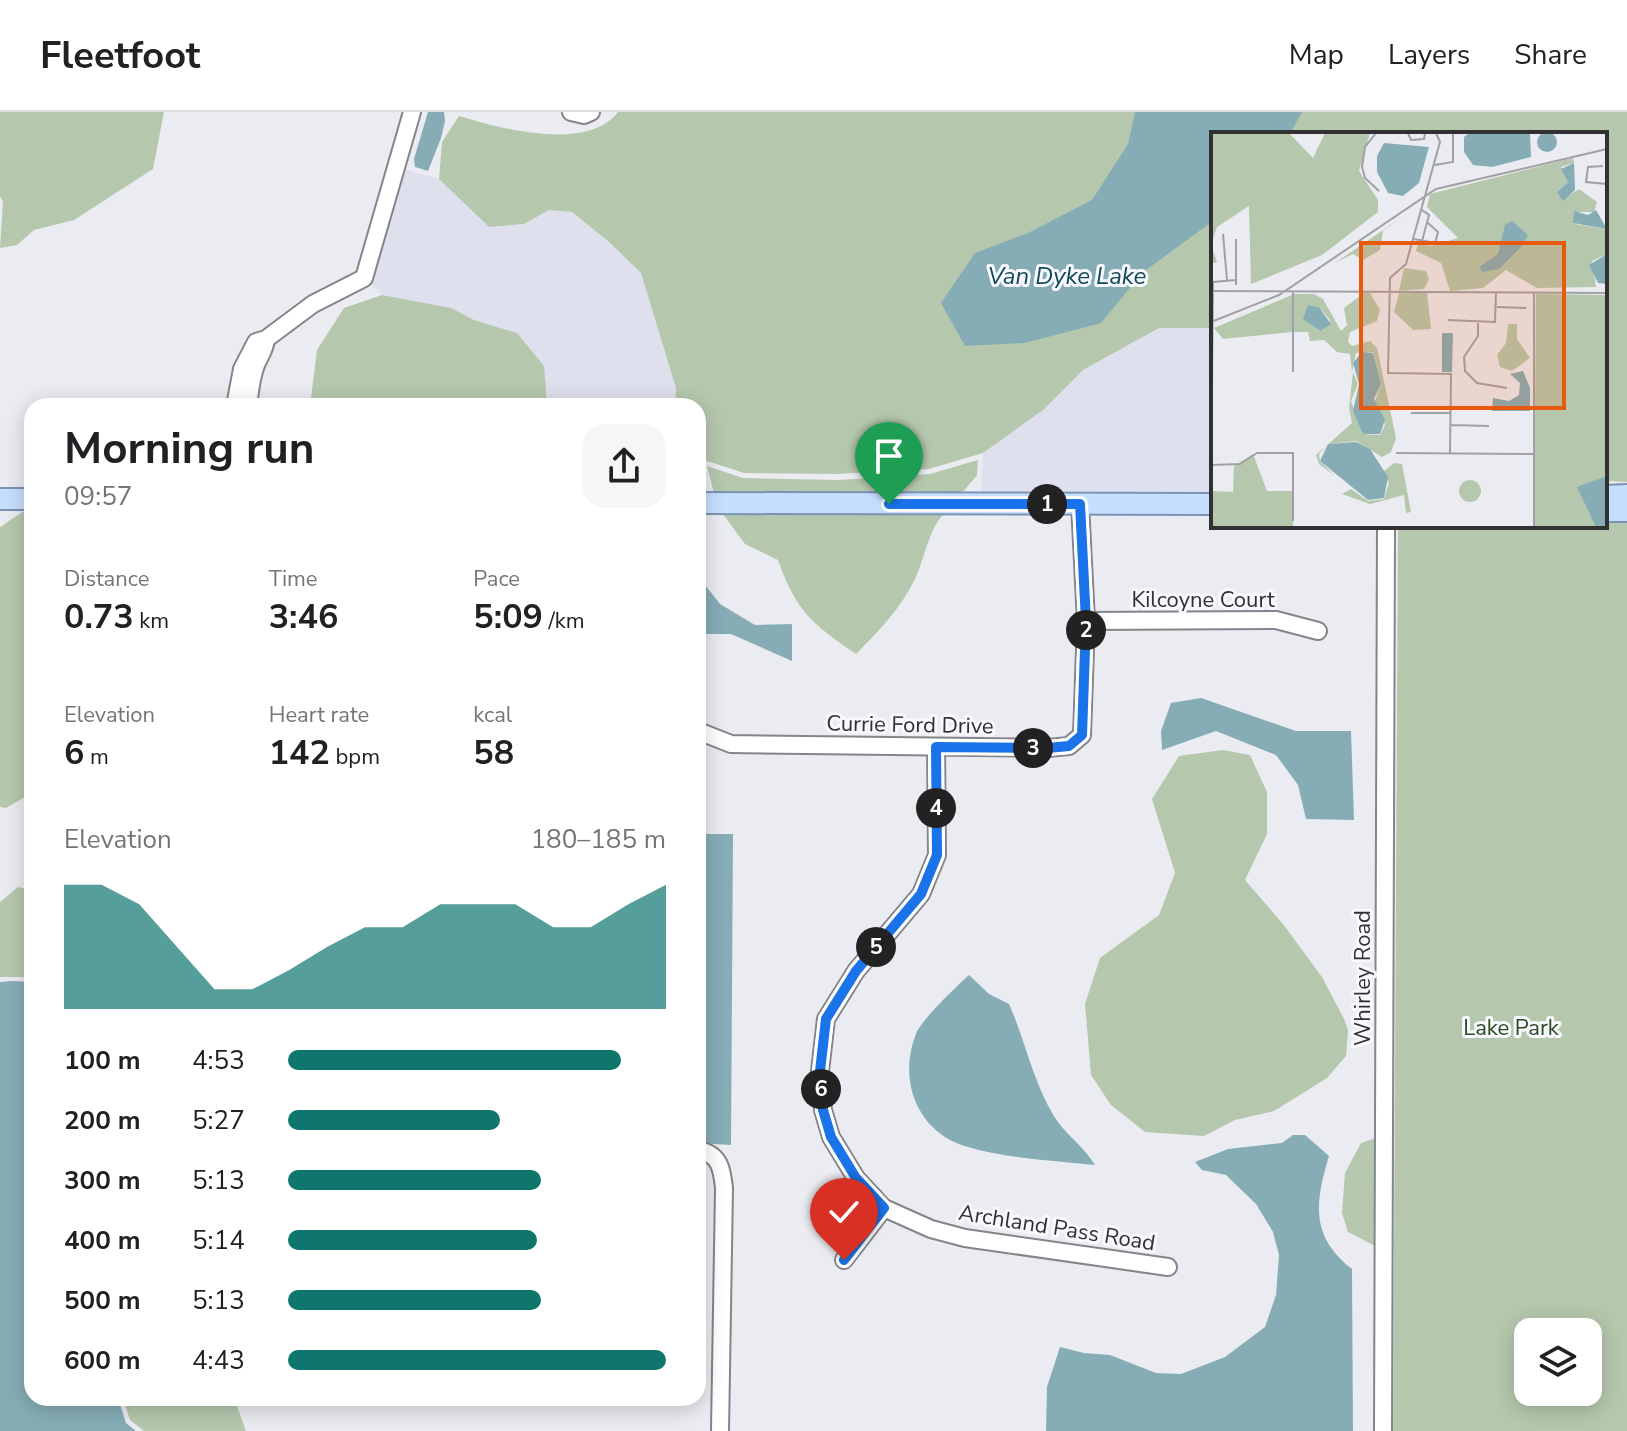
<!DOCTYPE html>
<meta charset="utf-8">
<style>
:root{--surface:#fff;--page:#f6f6f6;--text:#202124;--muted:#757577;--line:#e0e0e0;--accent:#0f766e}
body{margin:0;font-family:"Nunito Sans",sans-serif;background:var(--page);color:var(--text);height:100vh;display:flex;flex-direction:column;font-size:30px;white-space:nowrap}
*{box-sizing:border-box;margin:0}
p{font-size:26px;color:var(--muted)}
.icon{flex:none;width:44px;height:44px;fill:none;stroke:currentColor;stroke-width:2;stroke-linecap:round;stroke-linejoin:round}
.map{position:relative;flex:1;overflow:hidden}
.details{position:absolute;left:24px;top:286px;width:682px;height:1008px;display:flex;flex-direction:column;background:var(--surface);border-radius:24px;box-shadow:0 4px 20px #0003}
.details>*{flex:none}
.tools{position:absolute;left:1514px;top:1206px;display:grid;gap:16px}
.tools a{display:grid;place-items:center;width:88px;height:88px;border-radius:16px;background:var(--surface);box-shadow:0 4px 20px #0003;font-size:40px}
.pin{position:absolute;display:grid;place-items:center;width:68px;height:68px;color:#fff;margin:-82px -34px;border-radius:50% 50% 50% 0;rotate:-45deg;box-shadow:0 0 8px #0007}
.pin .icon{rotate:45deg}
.km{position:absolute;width:40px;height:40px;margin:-20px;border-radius:50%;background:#222;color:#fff;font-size:22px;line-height:40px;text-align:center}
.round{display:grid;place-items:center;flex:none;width:84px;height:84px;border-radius:24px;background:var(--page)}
.summary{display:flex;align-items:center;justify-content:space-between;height:136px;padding:0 40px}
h1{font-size:44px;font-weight:700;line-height:60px}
.metrics{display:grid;grid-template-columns:repeat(3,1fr);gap:12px;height:136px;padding:8px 40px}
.metrics div{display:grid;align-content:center}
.metrics b{font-size:34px;font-weight:700}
.metrics small{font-size:22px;font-weight:400}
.metrics p{font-size:22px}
.chart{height:224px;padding:16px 40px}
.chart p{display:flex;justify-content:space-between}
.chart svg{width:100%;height:144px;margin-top:8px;fill:var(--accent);opacity:.7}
ul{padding:0 40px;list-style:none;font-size:26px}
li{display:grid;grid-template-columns:128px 96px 1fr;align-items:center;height:60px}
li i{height:20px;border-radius:10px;background:var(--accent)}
header{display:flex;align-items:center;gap:48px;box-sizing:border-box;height:112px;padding:0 40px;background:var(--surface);border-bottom:2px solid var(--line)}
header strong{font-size:38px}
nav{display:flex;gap:44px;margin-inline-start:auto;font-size:28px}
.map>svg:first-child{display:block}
.built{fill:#dfe0ed}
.green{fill:#b5c8ad;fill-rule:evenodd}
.water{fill:#86adb6}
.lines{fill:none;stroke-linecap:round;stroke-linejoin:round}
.minor-casing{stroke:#84858a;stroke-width:20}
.major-casing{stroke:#7a94b6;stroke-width:24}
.minor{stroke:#fff;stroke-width:16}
.major{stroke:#c7dffe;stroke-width:20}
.route-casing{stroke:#fff;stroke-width:16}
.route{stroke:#1a73e8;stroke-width:10}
.labels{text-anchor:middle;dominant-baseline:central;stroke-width:6;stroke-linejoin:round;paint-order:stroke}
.street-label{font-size:22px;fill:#313133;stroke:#f8f9fe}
.park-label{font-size:22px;fill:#2d4920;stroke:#f8f9fe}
.water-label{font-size:24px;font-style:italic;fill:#114a56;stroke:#f8f9fe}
.inset-road{fill:none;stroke:#a1a1a5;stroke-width:2}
.view{fill:#e8590c;fill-opacity:0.15;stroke:#e8590c;stroke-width:4}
.inset-edge{fill:none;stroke:#313133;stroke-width:4}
</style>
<header>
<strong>Fleetfoot</strong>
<nav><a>Map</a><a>Layers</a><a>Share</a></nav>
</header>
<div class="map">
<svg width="1627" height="1319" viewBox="0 0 1627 1319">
<rect width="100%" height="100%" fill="#ebecf1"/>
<path class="built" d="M397,55L439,67L489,115L524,112L549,98L572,100L609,130L641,161L676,276L675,294H547L517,221L474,208L451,196L382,183L364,166Z
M1159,216H1213V388L981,385L983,341L1043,298L1083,258Z"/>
<path class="green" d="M0,0H164L153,57L74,108L34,118L17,133L0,136L3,89L0,85Z
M618,0H1627V370L1605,369V22H1213V216H1159L1083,258L1043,298L983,341L929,357L838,362L744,361L698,346V294H675L676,276L641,161L609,130L572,100L549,98L524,112L489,115L439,67L442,30L459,4C501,17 588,40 618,0Z
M382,183L451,196L474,208L517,221L544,254L547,294H310L317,238L344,196Z
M978,348L977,363L958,386L715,385L707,354L743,366L838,368L930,362Z
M719,397L947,398C928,417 926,443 915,467C901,496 879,519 856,542C812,512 796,499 778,448L745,432Z
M24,399H32V681L6,696L0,695V415Z
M1605,410H1627V1319H1393L1398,414H1605ZM1528,1220H1588V1280H1528Z
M1223,638L1250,643L1267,680V722L1245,768L1283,812L1322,865L1345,909L1348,919L1346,944L1327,966L1274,999L1235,1008L1204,1024L1145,1020L1111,993L1091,963L1085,892L1100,846L1159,803L1175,761L1152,687L1179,644Z
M18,775L32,778V865H0V790Z
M1379,1025V1136L1348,1120L1342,1101L1345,1061L1361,1031Z
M123,1286H234L246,1319H144L130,1308Z"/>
<path class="water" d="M428,0H444L445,9L441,26L428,59L415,55L414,47Z
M1135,0H1302L1290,22H1213V109L1142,161L1101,211L1025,231L965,234L941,191L975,141L1028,121L1092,88L1128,32Z
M698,464L720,492L755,513L792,512V549L731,522H698Z
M1201,586L1296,619H1351L1354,708L1306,707L1298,673L1276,643L1216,619L1162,638L1161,619L1171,591Z
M698,722H733L731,1033L698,1031Z
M969,863L989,882L1009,892C1026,930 1034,975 1058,1010C1069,1025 1085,1036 1095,1053C1056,1049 983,1045 950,1028C912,1007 900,961 916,922C921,908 957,874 969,863Z
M12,869L32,870V1286H118L126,1311L136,1319H0V870Z
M1293,1023H1305L1329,1044C1315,1091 1310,1124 1352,1157L1353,1319H1046L1047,1275L1060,1235L1084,1241L1110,1243L1156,1261L1181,1262L1225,1245L1265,1215L1276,1183L1279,1143L1273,1120L1256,1092L1226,1063L1202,1058L1195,1050L1228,1037L1282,1031Z"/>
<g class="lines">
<g class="minor-casing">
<path id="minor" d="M571,0L584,3L591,0
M235,294L242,257L256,230L266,227L313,192L364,166L412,0
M248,294C250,280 251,266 256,253C260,243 265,238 266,227
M1086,509L1276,508L1318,519
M698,619L731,632L1048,636L1069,634L1082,623L1086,509L1080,392
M936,635L937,743L921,782L856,859L826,907L820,959L823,998L831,1025L856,1066L884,1096L931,1117L965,1126L1168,1155
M698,1038C720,1042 722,1057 724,1076L720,1319
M844,1148L884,1096
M1383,1319L1386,414"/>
</g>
<g class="major-casing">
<path id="major" d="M1605,384L1627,383
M0,387H32
M698,391L1213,392
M1605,399H1627"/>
</g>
<use href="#minor" class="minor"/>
<use href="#major" class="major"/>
</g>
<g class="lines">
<g class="route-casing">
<path id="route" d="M844,1148L884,1096L856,1066L831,1025L823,998L820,959L826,907L856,859L921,782L937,743L936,635L1048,636L1069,634L1082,623L1086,509L1080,392H889"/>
</g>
<use href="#route" class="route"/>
</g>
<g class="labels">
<g class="street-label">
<text x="1203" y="488">Kilcoyne Court</text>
<text transform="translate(910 613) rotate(1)">Currie Ford Drive</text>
<text transform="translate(1363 866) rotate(-90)">Whirley Road</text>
<text transform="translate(1057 1116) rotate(9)">Archland Pass Road</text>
</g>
<g class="park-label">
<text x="1511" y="916">Lake Park</text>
</g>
<g class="water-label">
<text x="1067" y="164">Van Dyke Lake</text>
</g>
</g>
<g transform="translate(1211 20)">
<rect width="396" height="396" fill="#ebecf1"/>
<path d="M0,1H78L102,26L114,1H159L148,39L167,68V80L111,123L40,152L38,74L6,95L0,113L6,130L0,132ZM362,26L363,31L350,35L357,50L346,60L357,64L368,57L386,70L383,80H367L364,92L396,97V122L381,129L385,155L326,156L295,138L272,156L239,159L230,131L205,119L207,112L221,114L247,106L216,75L219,62ZM193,84L172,99L169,118L152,128L142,122L124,131ZM193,136L215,139L218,147L213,157L188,159ZM153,161H159L169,178L166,189L139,200L137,210L141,214L159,209L166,216L185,306L180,320L171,325L145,309L117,312L108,322L109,329L124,344L108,332L105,323L141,291L138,276L142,240L147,252L140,269L152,302L169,303L174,293L164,269L170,252L162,220L145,221L141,240L139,222L126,220L113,208L99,209L97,200H82L83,162H103L112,167L130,199L136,193L133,176ZM97,173L108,175L119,188L112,199L99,189ZM188,161H216L220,197L202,198L183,180ZM325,162L396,163V395H323ZM81,163V200L12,207L3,196ZM297,192H306V207L319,226L301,239L289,235L286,223L295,211ZM42,322L56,359H82V395H0L2,359L22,360L23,334ZM183,331L191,332L200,380L195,381L193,363L159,372L131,362L140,357L157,369L173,367L178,351L173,339ZM248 359a11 11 0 1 1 22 0a11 11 0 1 1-22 0Z" fill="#b5c8ad" fill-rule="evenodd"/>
<path d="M326 10a10 10 0 1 1 20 0a10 10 0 1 1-20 0ZM258,1H319L320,25L281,35L262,33L253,20V5ZM173,11L218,15L208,51L192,64L177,61L166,40V24ZM363,31L364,58L352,69L346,60L357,50L350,37ZM385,78L396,97L362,91L363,79L377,83ZM301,89L317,103L311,114L288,137L271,140L268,135L287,122L294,93ZM396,122V152L387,151L378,133ZM97,173L108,175L120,192L110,199L92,187ZM231,201H242L241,240H231ZM151,220L162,221L170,252L163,267L174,288L169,302H152L142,279L148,252L142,231ZM312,239L319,256V279H281L282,266L298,269L308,263L309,251L299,242ZM145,310L159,317L177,345L173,366L157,368L109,329L117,312ZM396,344V395H385L366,355Z" fill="#86adb6"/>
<path class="inset-road" d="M165,1L154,15L151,35L154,46L168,59M197,1L200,8L213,7L214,1M225,1L229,10L195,132L179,146L177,241L240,242L239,321M224,33L242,30V1M392,34L377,35L375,50L396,52M211,78L218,83L211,109M12,102L16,148M203,107L224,111L227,100L217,91M25,153V107M0,159L396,161M286,175L315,176M237,188L284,190L285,160M0,190L68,163L225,57L396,17M267,191V204L253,225L254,239L266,251L296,256M82,240V159M200,281H240M240,293L278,294M185,321L323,322M0,333L29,332L46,321H82V389M0,347L2,150L25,148M323,395V160"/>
<path class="view" d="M150,111H353V276H150Z"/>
<rect width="396" height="396" class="inset-edge"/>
</g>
</svg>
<div class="tools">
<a><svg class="icon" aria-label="layers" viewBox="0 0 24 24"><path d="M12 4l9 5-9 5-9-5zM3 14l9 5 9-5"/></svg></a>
</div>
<div class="pin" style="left:889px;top:392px;background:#1e9e55"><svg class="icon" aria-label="arrive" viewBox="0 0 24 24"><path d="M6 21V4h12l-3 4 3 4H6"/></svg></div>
<div class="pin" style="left:844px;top:1148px;background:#d93025"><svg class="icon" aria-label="check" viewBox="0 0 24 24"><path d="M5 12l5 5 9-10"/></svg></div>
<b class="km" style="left:1047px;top:392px">1</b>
<b class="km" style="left:1086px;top:518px">2</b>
<b class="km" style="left:1033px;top:636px">3</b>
<b class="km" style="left:936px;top:696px">4</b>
<b class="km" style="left:876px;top:835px">5</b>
<b class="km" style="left:821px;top:977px">6</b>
<section class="details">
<div class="summary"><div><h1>Morning run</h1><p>09:57</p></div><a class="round"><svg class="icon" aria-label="share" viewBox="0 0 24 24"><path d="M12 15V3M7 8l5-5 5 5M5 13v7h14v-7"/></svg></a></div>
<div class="metrics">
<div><p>Distance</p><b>0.73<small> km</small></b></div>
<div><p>Time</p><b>3:46</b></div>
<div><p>Pace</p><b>5:09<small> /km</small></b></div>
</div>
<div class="metrics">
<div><p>Elevation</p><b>6<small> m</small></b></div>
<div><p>Heart rate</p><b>142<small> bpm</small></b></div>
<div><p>kcal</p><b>58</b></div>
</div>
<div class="chart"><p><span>Elevation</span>180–185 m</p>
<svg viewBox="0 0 160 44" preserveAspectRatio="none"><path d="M0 44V6L10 6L20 12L30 25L40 38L50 38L60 32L70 25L80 19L90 19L100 12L110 12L120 12L130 19L140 19L150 12L160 6V44z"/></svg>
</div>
<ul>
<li><b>100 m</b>4:53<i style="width:88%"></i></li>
<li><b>200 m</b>5:27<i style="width:56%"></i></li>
<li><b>300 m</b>5:13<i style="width:67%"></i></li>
<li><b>400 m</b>5:14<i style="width:66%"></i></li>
<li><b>500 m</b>5:13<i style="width:67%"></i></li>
<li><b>600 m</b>4:43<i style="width:100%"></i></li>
</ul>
</section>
</div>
